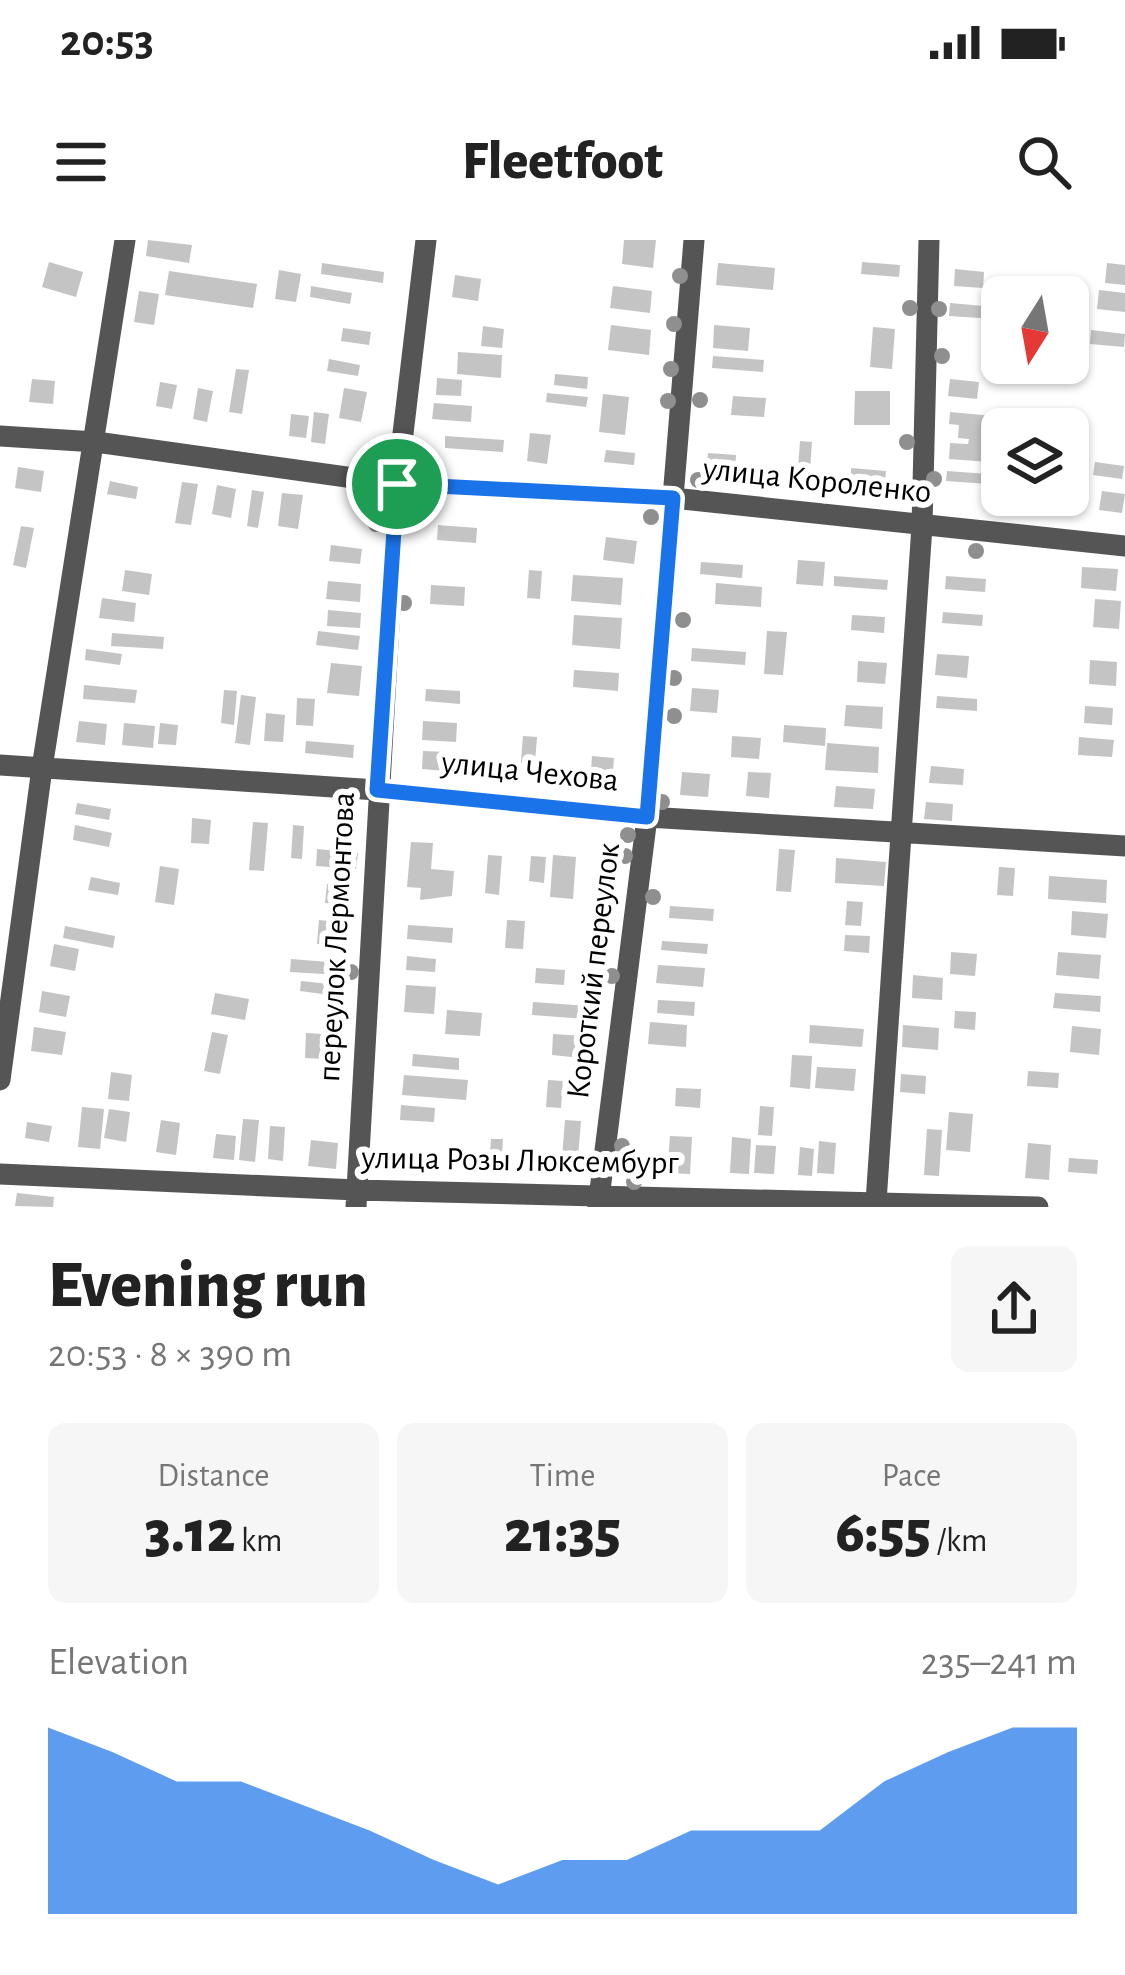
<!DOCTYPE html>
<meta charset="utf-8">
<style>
:root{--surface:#fff;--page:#f6f6f6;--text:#222;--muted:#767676;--accent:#1a73e8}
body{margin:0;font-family:"Alegreya Sans",sans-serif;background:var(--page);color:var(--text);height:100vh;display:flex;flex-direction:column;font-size:45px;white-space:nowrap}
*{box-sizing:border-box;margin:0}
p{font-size:39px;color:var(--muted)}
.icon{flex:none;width:66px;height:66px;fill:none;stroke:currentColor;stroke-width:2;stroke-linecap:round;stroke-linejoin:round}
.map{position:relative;height:967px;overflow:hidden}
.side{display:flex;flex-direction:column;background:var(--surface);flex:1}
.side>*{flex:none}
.needle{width:78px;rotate:191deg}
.fabs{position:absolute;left:981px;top:36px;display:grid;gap:24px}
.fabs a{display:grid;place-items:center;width:108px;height:108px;border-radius:18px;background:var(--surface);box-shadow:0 3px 9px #0004;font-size:60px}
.pin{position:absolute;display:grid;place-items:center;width:102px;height:102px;color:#fff;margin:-51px;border:6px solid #fff;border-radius:50%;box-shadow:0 3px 12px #0007}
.round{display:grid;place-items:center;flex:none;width:126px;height:126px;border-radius:18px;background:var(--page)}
.headline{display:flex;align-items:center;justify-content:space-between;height:204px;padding:0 48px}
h1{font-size:66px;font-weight:800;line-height:90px}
.metrics{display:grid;grid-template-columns:repeat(3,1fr);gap:18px;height:204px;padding:12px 48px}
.metrics div{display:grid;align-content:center;border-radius:18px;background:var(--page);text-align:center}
.metrics b{font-size:60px;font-weight:800}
.metrics small{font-size:33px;font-weight:400}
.metrics p{font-size:33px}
.chart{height:336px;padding:24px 48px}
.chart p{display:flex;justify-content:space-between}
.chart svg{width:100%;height:216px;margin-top:12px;fill:var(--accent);opacity:.7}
.status{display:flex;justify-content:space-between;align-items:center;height:84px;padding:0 60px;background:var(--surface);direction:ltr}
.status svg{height:33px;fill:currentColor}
header{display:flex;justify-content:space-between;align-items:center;height:156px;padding:0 48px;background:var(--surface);font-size:54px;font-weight:800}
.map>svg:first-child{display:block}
.building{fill:#c4c4c4}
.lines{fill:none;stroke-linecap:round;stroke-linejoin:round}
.minor{stroke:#555;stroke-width:21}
.tree{fill:#8f8f8f}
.route-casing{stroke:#fff;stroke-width:24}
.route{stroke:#1a73e8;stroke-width:15}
.labels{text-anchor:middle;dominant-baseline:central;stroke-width:12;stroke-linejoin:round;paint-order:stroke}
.street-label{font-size:33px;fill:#000;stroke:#fff}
</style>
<div class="status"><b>20:53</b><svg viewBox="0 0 49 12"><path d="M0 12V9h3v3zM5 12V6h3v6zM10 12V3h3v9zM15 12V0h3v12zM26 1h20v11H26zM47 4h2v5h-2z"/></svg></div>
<header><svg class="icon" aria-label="menu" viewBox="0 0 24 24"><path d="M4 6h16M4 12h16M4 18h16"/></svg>Fleetfoot<svg class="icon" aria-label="search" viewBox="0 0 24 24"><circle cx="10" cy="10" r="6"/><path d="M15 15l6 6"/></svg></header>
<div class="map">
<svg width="1125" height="967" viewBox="0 0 1125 967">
<rect width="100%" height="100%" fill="#fff"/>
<path class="building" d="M148,0L192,5L189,23L146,16Z
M624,0H656L653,28L622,24Z
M49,22L83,32L76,57L42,47Z
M862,22L900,25L899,37L861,34Z
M322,23L384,32L383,43L321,34Z
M718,23L775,28L773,50L716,45Z
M1107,23L1125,25V45L1105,43Z
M955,29L984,32L983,48L954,46Z
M279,30L301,34L296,62L275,59Z
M169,31L257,44L253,68L165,55Z
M455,35L481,39L478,61L452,57Z
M311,46L352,53L350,64L310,57Z
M613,46L652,51L650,73L610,68Z
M1099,50L1125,53V72L1097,69Z
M139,51L159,54L154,85L134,82Z
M950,63L995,67L994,79L949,76Z
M611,85L651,90L649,115L608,110Z
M714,85L750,88L748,111L713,108Z
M483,86L504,89L502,108L481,106Z
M873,87L895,89L892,129L870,127Z
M343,88L371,92L369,105L341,101Z
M1091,90L1125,94L1124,107L1090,104Z
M458,112L502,115L501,138L457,134Z
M713,116L764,120L763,132L712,128Z
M329,119L360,125L358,136L327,131Z
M236,129L249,130L242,174L229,172Z
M555,134L588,137L587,149L554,145Z
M437,138L462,140L461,156L436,155Z
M32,139L55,141L53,164L29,162Z
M950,139L979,142L977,159L948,156Z
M160,142L177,145L172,169L156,166Z
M198,148L213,151L207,182L193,179Z
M344,148L367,152L361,182L339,178Z
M855,151H890V185H854Z
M547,153L588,157L586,167L546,162Z
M603,154L629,157L625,195L599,192Z
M733,156L766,158L764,177L731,175Z
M434,163L472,166L471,182L432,179Z
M314,172L329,174L325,204L311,202Z
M950,172L994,176L990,202L1002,203V223L949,219L950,203L968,204L969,199L958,198L959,185L949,184Z
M291,174L309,176L306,198L289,196Z
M530,193L551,195L547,224L527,221Z
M445,196L504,200L503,212L445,208Z
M800,201L812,202L809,243L797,242Z
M606,210L635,213L634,225L604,222Z
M708,213L736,215L735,233L706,231Z
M1095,222L1124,226L1122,239L1093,235Z
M18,227L44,231L41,252L15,248Z
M851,228L886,231L885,243L851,240Z
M947,231L1002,235V245L946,241Z
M110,241L138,247L136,259L107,254Z
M182,242L198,244L191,285L175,283Z
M217,245L236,249L231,278L212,274Z
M252,250L264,252L258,288L247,286Z
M1102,251L1125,254L1122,273L1099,270Z
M282,253L303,255L298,289L278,286Z
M438,285L477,288L476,303L437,300Z
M21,286L34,288L26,328L13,325Z
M606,297L637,301L634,324L603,320Z
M331,305L362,309L360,324L329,321Z
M798,320L825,322L823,346L796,344Z
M701,322L743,325L742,338L700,334Z
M1082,327L1118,329L1116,351L1081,348Z
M125,330L152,334L149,355L122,351Z
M529,330L542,331L540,359L527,358Z
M573,335L623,338L621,365L571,361Z
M834,336L888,340L887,350L834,346Z
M946,336L986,339L985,352L945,349Z
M328,341L361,344L360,362L326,359Z
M716,343L762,347L761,367L715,364Z
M431,345L465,347L464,366L430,364Z
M102,358L136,363L134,382L99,378Z
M1095,359L1121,361L1119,389L1093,387Z
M328,370L361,373L360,388L327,386Z
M943,372L983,375L982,386L942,383Z
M574,375L622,378L620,409L572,405Z
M852,375L885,377L884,393L851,390Z
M318,391L360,396L358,410L316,405Z
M767,391L787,392L783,435L764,434Z
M112,393L164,397L163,409L111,406Z
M692,408L746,412L745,425L691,421Z
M86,409L122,414L120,425L85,420Z
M937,414L969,416L967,438L935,435Z
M1090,420L1117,422L1116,446L1089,444Z
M858,421L887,423L885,444L857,442Z
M331,423L362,426L359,456L327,453Z
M574,430L619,433L618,451L573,447Z
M84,445L137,450L135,463L83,459Z
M692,448L719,450L717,473L690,471Z
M426,449L460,451V464L425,461Z
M224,450L237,451L234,485L221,483Z
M241,455L256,457L250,505L235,503Z
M937,456L977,459V471L936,468Z
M297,458L315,459L313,486L296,485Z
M846,465L883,467L882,489L844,486Z
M1085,466L1113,468L1112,485L1084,483Z
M266,473L285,475L283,502L264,501Z
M79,481L107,484L105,505L76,502Z
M423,481L457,483L456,502L422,500Z
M124,483L155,486L153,508L122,505Z
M160,483L178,485L176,505L158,504Z
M784,485L826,488L825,506L783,502Z
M523,496L537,497L534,535L520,534Z
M732,496L761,498L759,519L731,517Z
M1079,497L1114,500L1112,517L1078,515Z
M306,501L354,505L353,518L305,513Z
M827,503L879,507L878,533L825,530Z
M423,511L447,512L445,531L422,529Z
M592,516L614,518L612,545L590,543Z
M931,526L964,529L963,545L929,543Z
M682,532L710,534L708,557L680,555Z
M748,532L771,533L769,558L746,556Z
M836,546L875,549L873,569L834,567Z
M926,562L953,564L952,581L924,579Z
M77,563L111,569L109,580L75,574Z
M192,578L211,580L209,604L191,603Z
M253,582L268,583L264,631L249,630Z
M75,585L112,593L109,607L73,600Z
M293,585L304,586L302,619L291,618Z
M411,602L433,603L431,629L454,631L452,656L420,660L421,648L407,647Z
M317,609L358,613L356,629L316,626Z
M779,609L795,610L791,652L776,651Z
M488,615L502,616L499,655L485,653Z
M553,615L576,617L573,659L550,657Z
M531,616L546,617L544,643L529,641Z
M836,618L886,622L884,646L835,643Z
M160,626L179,629L174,665L155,662Z
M999,627L1015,628L1013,656L997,655Z
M1049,636L1107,640L1106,663L1048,659Z
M91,637L120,643L118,655L88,650Z
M327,644L353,646L351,665L325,663Z
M847,661L863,662L861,686L845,685Z
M670,666L714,669L713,681L669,678Z
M1072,671L1108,674L1106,698L1071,695Z
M319,680L347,683L345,707L317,704Z
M507,680L525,681L523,709L505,708Z
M408,685L453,688L452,703L407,699Z
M65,686L115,696L113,708L63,698Z
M845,695L870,696L869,713L844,711Z
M662,701L708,704L707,714L661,710Z
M54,704L79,709L75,731L50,726Z
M951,712L977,714L975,736L950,734Z
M1058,712L1101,715L1099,739L1056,735Z
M407,716L436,719L435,732L406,730Z
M291,719L341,723V735L290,732Z
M658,725L705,728L703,747L656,743Z
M536,728L565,730L564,745L535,743Z
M913,735L943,738L942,760L912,758Z
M301,741L347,746L345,757L300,751Z
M406,745L436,747L434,774L404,772Z
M42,751L70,756L66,777L39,772Z
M215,753L249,759L245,780L211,774Z
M1055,753L1101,756L1100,772L1053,768Z
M658,760L695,762L694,776L657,773Z
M533,762L588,766L586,779L532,775Z
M447,770L482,773L480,796L445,794Z
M955,771L976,772L975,790L954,788Z
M650,782L687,785L686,807L648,804Z
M810,785L864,789L862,807L809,803Z
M903,785L939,788L938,810L902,807Z
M1072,786L1101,789L1099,815L1070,812Z
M34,787L66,792L62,815L31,811Z
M212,792L228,795L220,834L204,831Z
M306,793L342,795L340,820L305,818Z
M553,794L584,796L582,818L552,815Z
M413,814L459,818V830L412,826Z
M792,815L812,816L810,849L790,847Z
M817,827L856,829L854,851L815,848Z
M1028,831L1059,833L1058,848L1027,846Z
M111,832L132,835L129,861L108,859Z
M901,834L926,836L925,854L900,852Z
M404,835L468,840L466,860L402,855Z
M548,840L563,841L561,868L546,867Z
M676,848L701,849L700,868L675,866Z
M401,865L435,868L434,882L400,880Z
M760,866L774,867L772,896L758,895Z
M82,867L104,869L100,909L78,907Z
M109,869L130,872L126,902L104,898Z
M949,872L973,874L970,912L946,910Z
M243,879L259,880L255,922L239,920Z
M161,880L180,883L176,915L156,912Z
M565,880L581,881L577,930L561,929Z
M27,882L52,886L49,902L25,898Z
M270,886L285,887L283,921L268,919Z
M927,889L942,890L939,936L924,935Z
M216,894L236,896L234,920L213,918Z
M670,896L692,897L690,934L667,933Z
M732,897L751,899L749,934L730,933Z
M491,899H503L501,930L489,929Z
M311,900L338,903L336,929L308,926Z
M819,901L836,903L834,934L817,933Z
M1028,903L1051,905L1049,940L1025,938Z
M756,905L776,906L774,934L754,933Z
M800,907L814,909L812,936L798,935Z
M396,912L421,914L420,935L394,933Z
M1069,918L1098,920L1097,934L1068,932Z
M17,953L54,957L53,967L15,966Z"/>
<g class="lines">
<path class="minor" d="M0,196L96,202L397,244L673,258L1125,306
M0,525L377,550L647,577L1125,606
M0,840L42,528L125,0
M0,934L357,950L1038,967
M876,962L922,286L929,0
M598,966L647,577L694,0
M356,967L397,244L426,0"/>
</g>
<g class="tree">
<circle cx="680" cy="36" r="8"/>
<circle cx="910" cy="68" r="8"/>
<circle cx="939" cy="69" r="8"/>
<circle cx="674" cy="84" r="8"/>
<circle cx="942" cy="116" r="8"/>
<circle cx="671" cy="129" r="8"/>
<circle cx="700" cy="160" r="8"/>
<circle cx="668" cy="161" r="8"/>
<circle cx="907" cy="202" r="8"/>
<circle cx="934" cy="239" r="8"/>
<circle cx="698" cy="240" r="8"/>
<circle cx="651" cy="277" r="8"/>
<circle cx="376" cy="284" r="8"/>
<circle cx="976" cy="311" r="8"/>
<circle cx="404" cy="363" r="8"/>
<circle cx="683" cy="380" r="8"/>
<circle cx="674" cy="438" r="8"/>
<circle cx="674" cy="476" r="8"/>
<circle cx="662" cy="562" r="8"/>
<circle cx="628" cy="595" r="8"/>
<circle cx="625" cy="616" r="8"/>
<circle cx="653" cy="657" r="8"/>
<circle cx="351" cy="732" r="8"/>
<circle cx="612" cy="736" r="8"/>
<circle cx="622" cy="906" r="8"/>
<circle cx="634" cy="942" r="8"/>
</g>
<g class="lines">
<g class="route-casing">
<path id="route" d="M397,244L673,258L647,577L377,550Z"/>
</g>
<use href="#route" class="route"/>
</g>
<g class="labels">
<g class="street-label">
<text transform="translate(817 241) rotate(6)">улица Короленко</text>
<text transform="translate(530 532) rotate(6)">улица Чехова</text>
<text transform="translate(337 697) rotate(-87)">переулок Лермонтова</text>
<text transform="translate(594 731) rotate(-83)">Короткий переулок</text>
<text transform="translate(520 921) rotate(1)">улица Розы Люксембург</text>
</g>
</g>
</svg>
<div class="fabs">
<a><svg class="needle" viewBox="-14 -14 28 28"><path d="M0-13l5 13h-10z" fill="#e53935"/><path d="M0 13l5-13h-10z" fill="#767676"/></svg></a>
<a><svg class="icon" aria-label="layers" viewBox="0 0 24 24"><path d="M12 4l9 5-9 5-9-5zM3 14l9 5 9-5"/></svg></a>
</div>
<div class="pin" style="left:397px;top:244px;background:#1e9e55"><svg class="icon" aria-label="arrive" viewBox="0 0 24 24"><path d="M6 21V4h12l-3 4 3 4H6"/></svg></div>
</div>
<section class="side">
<div class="headline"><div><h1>Evening run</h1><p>20:53 · 8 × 390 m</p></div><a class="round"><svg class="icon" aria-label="share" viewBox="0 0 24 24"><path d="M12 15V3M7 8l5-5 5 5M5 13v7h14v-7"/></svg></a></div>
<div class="metrics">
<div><p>Distance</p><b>3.12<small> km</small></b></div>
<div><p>Time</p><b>21:35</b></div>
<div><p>Pace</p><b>6:55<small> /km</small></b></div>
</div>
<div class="chart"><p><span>Elevation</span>235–241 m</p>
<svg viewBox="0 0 160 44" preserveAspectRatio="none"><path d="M0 44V6L10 11L20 17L30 17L40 22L50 27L60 33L70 38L80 33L90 33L100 27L110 27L120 27L130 17L140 11L150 6L160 6V44z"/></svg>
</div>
</section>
